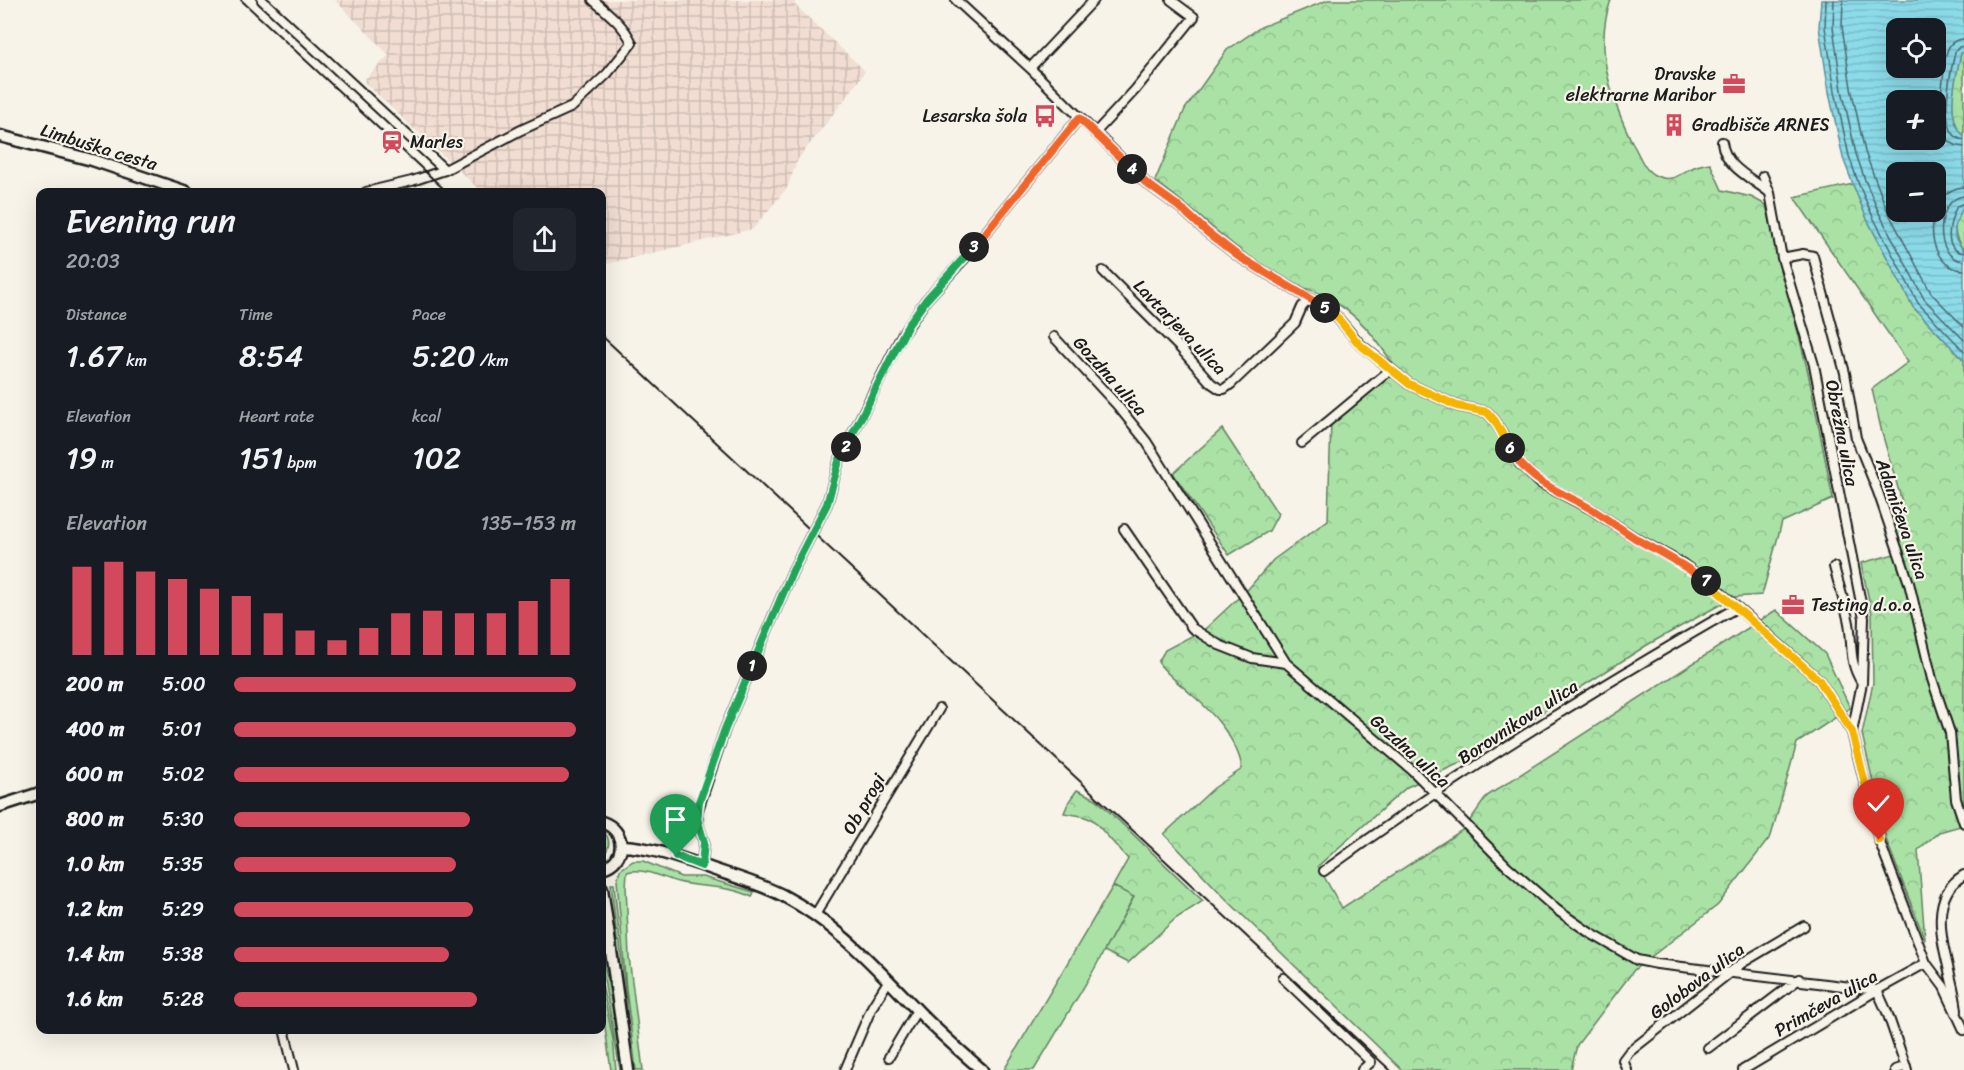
<!DOCTYPE html>
<meta charset="utf-8">
<style>
:root{--surface:#171b24;--page:#20242c;--text:#f1f3f6;--muted:#9ea1a6;--accent:#d1495b}
body{margin:0;font-family:Sriracha,sans-serif;background:var(--page);color:var(--text);height:100vh;display:flex;flex-direction:column;font-size:22px;white-space:nowrap}
*{box-sizing:border-box;margin:0}
p{font-size:20px;color:var(--muted)}
.icon{flex:none;width:33px;height:33px;fill:none;stroke:currentColor;stroke-width:2;stroke-linecap:round;stroke-linejoin:round}
.map{position:relative;flex:1;overflow:hidden}
.drawer{position:absolute;left:36px;top:188px;width:570px;height:846px;display:flex;flex-direction:column;background:var(--surface);border-radius:12px;box-shadow:0 6px 24px #0002}
.drawer>*{flex:none}
.tools{position:absolute;left:1886px;top:18px;display:grid;gap:12px}
.tools a{display:grid;place-items:center;width:60px;height:60px;border-radius:12px;background:var(--surface);box-shadow:0 6px 24px #0002;font-size:30px}
.pin{position:absolute;display:grid;place-items:center;width:51px;height:51px;color:#fff;margin:-62px -26px;border-radius:50% 50% 50% 0;rotate:-45deg;box-shadow:0 0 6px #0007}
.pin .icon{rotate:45deg}
.km{position:absolute;width:30px;height:30px;margin:-15px;border-radius:50%;background:#222;color:#fff;font-size:16px;line-height:30px;text-align:center}
.round{display:grid;place-items:center;flex:none;width:63px;height:63px;border-radius:12px;background:var(--page)}
.headline{display:flex;align-items:center;justify-content:space-between;height:102px;padding:0 30px}
h1{font-size:33px;font-weight:600;line-height:45px}
.figures{display:grid;grid-template-columns:repeat(3,1fr);gap:9px;height:102px;padding:6px 30px}
.figures div{display:grid;align-content:center}
.figures b{font-size:30px;font-weight:600}
.figures small{font-size:16px;font-weight:400}
.figures p{font-size:16px}
.chart{height:168px;padding:12px 30px}
.chart p{display:flex;justify-content:space-between}
.chart svg{width:100%;height:108px;margin-top:6px;stroke:var(--accent);stroke-width:6}
ul{padding:0 30px;list-style:none;font-size:20px}
li{display:grid;grid-template-columns:96px 72px 1fr;align-items:center;height:45px}
li i{height:15px;border-radius:8px;background:var(--accent)}
.map>svg:first-child{display:block}
.industrial{fill:url(#industrial-grid)}
.grass{fill:#aae2a6;stroke:#637f61;stroke-width:1.5}
.forest{fill:url(#forest-crowns);stroke:#637f61;stroke-width:1.5}
.water{fill:url(#water-rules);stroke:#5f8f97;stroke-width:1.5;fill-rule:evenodd}
.lines{fill:none;stroke-linecap:round;stroke-linejoin:round}
.shore{stroke:#49686e;stroke-width:1.5}
.street-casing{stroke:#1c1c1c;stroke-width:12}
.secondary-casing{stroke:#1c1c1c;stroke-width:15}
.street{stroke:#f7f3e8;stroke-width:8}
.secondary{stroke:#f7f3e8;stroke-width:10}
.rail{stroke:#1c1c1c;stroke-width:2}
.split-1-casing{stroke:#fff;stroke-width:12}
.split-2-casing{stroke:#fff;stroke-width:12}
.split-3-casing{stroke:#fff;stroke-width:12}
.split-4-casing{stroke:#fff;stroke-width:12}
.split-5-casing{stroke:#fff;stroke-width:12}
.split-6-casing{stroke:#fff;stroke-width:12}
.split-7-casing{stroke:#fff;stroke-width:12}
.split-8-casing{stroke:#fff;stroke-width:12}
.split-9-casing{stroke:#fff;stroke-width:12}
.split-1{stroke:#22a559;stroke-width:8}
.split-2{stroke:#22a559;stroke-width:8}
.split-3{stroke:#22a559;stroke-width:8}
.split-4{stroke:#f0652b;stroke-width:8}
.split-5{stroke:#f0652b;stroke-width:8}
.split-6{stroke:#f5b400;stroke-width:8}
.split-7{stroke:#f0652b;stroke-width:8}
.split-8{stroke:#f5b400;stroke-width:8}
.split-9{stroke:#f5b400;stroke-width:8}
.labels{text-anchor:middle;dominant-baseline:central;stroke-width:4.5;stroke-linejoin:round;paint-order:stroke}
.poi-label{font-size:18px;fill:#1c1c1c;stroke:#f7f3e8;text-anchor:start}
.street-label{font-size:18px;fill:#1c1c1c;stroke:#f7f3e8}
</style>
<div class="map">
<svg width="1964" height="1070" viewBox="0 0 1964 1070">
<defs>
<pattern id="industrial-grid" width="8" height="8" patternUnits="userSpaceOnUse" patternTransform="scale(1.5)"><rect width="8" height="8" fill="#f1ddd2"/><path d="M0 4h8M4 0v8" fill="none" stroke="#cebdb4"/></pattern>
<pattern id="forest-crowns" width="20" height="18" patternUnits="userSpaceOnUse" patternTransform="scale(1.5)"><rect width="20" height="18" fill="#aae2a6"/><path d="M2 6a3 3 0 1 1 6 0M12 15a3 3 0 1 1 6 0" fill="none" stroke="#92c18e"/></pattern>
<pattern id="water-rules" width="6" height="5" patternUnits="userSpaceOnUse" patternTransform="scale(1.5)"><rect width="6" height="5" fill="#8cdbe9"/><path d="M0 2.5h6" fill="none" stroke="#78bbc7"/></pattern>
</defs>
<rect width="100%" height="100%" fill="#f7f3e8"/>
<filter id="ink" filterUnits="userSpaceOnUse"><feTurbulence type="fractalNoise" baseFrequency=".0167" numOctaves="2"/><feDisplacementMap in="SourceGraphic" scale="12" xChannelSelector="R" yChannelSelector="G"/><feConvolveMatrix kernelMatrix="1 2 1 2 8 2 1 2 1" color-interpolation-filters="sRGB"/></filter>
<g filter="url(#ink)">
<path class="industrial" d="M335,0H797L794,4L865,71L849,94L798,159L787,188L753,229L602,265V192H482L363,81L389,55Z"/>
<path class="grass" d="M602,830C612,839 610,848 602,857Z
M633,861H643L681,877H703L754,892L752,897C730,885 701,888 678,882C662,878 644,867 627,872L626,887L629,957L643,1070H636L626,989L617,880L620,870Z
M611,884H614L633,1070H630C623,1008 618,946 611,884Z
M1113,886L1134,896L1091,975L1034,1070H1004Z
M602,954L619,1038L622,1070H620L603,974Z
M602,985L613,1039L616,1070H611L602,1006Z"/>
<path class="forest" d="M1328,0H1611C1593,48 1612,102 1634,146C1642,160 1645,175 1663,178C1675,181 1683,171 1692,168C1697,165 1704,164 1710,163L1722,190L1751,197L1766,205L1808,372L1833,499L1782,522L1762,595L1734,597L1647,645L1471,758L1407,787L1318,866L1342,908L1464,829L1487,796L1776,610L1825,654L1850,708L1797,743L1771,836L1718,905L1634,970L1577,1045L1571,1070H1402L1227,900L1164,834L1214,788L1242,769C1239,742 1212,711 1191,694C1179,683 1167,675 1158,662L1165,650L1205,629L1249,588L1273,560L1328,520L1331,421L1395,367C1374,335 1359,315 1325,296C1317,291 1308,290 1299,286C1285,279 1269,270 1255,261C1220,237 1190,205 1155,181L1185,109L1227,50L1261,27Z
M1964,52V136C1943,117 1956,77 1961,53Z
M1853,184L1867,219L1913,307L1964,360V825L1939,832L1918,850L1925,940L1886,839L1862,734L1873,683L1872,614L1861,563L1902,552L1890,513L1902,502L1882,433L1872,389L1908,362L1794,197Z
M1964,205V251C1951,232 1953,225 1964,205Z
M1222,429L1278,514L1269,531L1229,555L1173,473Z
M1077,790L1096,799L1203,901L1175,919L1128,963L1104,951L1134,897L1113,886L1128,859L1093,820L1082,816L1064,813L1069,801Z"/>
<path class="water" d="M1821,0H1964V52L1961,53C1956,77 1944,117 1964,136V205L1955,225V238L1964,251V360L1913,307L1867,219L1854,187L1843,158L1829,92L1819,27ZM1896,28H1935V68H1896ZM1896,100H1935V140H1896ZM1896,172H1935V212H1896Z"/>
<g class="lines">
<path class="shore" d="M1826,0L1825,27L1835,91L1849,156L1859,185L1873,217L1918,303L1964,351
M1834,0L1833,27L1842,90L1856,154L1865,180L1879,213L1924,299L1964,340
M1843,0L1842,26L1851,88L1865,152L1874,176L1887,210L1931,293L1964,327
M1964,39C1959,39 1955,40 1951,44C1944,52 1944,70 1943,80C1940,100 1932,145 1964,147
M1964,46L1959,47L1955,52C1951,70 1935,136 1964,140
M1964,187C1924,188 1920,268 1964,270
M1964,196C1936,198 1932,259 1964,261
M1964,203L1957,206C1950,220 1941,250 1964,253"/>
<g class="street-casing">
<path id="street" d="M262,0L445,170
M956,0L1030,68L1146,183L1182,209L1207,232L1238,256L1325,308L1336,316L1360,344L1409,384L1457,406L1487,412L1495,421L1520,464L1540,483L1591,509L1634,537L1683,564L1712,585L1819,680L1852,732L1879,840L1926,963L1944,987L1964,1030
M1030,68L1094,0
M1095,133L1135,90L1194,17L1171,0
M1722,142C1725,167 1751,178 1769,192
M1763,176L1770,193L1782,258L1814,365L1864,618L1862,683L1852,732
M366,192L412,181L445,170L521,130L572,107L607,74L632,43C624,25 608,13 593,0
M1782,258L1803,254L1813,256L1845,373L1856,438L1878,492L1909,583L1932,679L1950,733L1956,799L1964,823
M1103,271L1182,350L1211,383L1220,389H1224L1231,384L1295,323L1302,307L1309,299
M1054,337L1117,405L1146,441L1286,663L1413,771L1507,866L1557,910L1590,933L1637,960L1657,964L1877,990L1887,1012L1907,1070
M1302,443L1390,370
M1124,529L1192,628L1219,645L1252,658L1286,663
M1834,567C1839,585 1845,604 1849,623C1853,646 1848,661 1862,683
M702,866L704,842L698,824L697,813L725,729L793,570L827,504L839,461L902,335L926,300L965,258L1079,118
M1324,871C1455,775 1594,689 1736,608
M815,915L939,709
M1283,978L1371,1062L1362,1070
M1957,1011C1954,970 1918,902 1964,875
M284,1029L294,1070
M1708,1048L1799,979
M889,1057L917,1010
M845,1070L872,1007L889,980
M1627,1070L1623,1060L1629,1052L1742,963L1804,926
M1743,1070L1877,990L1926,963
M1895,1070L1906,1066"/>
</g>
<g class="secondary-casing">
<path id="secondary" d="M0,136L92,160L187,192
M0,806L40,793
M602,822C626,830 628,861 602,868
M621,846C649,847 674,856 701,865C728,875 756,882 782,895C839,925 874,966 918,1011C938,1032 960,1051 982,1070
M602,888L628,1070"/>
</g>
<use href="#street" class="street"/>
<use href="#secondary" class="secondary"/>
<path class="rail" d="M241,0L447,192
M602,336L1390,1070"/>
</g>
</g>
<g class="lines" filter="url(#ink)">
<g class="split-1-casing">
<path id="split-1" d="M676,856L702,866L704,842L697,819L699,802L725,729L752,666"/>
</g>
<g class="split-2-casing">
<path id="split-2" d="M752,666L793,570L827,504L839,461L846,447"/>
</g>
<g class="split-3-casing">
<path id="split-3" d="M846,447L908,325L926,300L974,247"/>
</g>
<g class="split-4-casing">
<path id="split-4" d="M974,247L1079,118L1132,169"/>
</g>
<g class="split-5-casing">
<path id="split-5" d="M1132,169L1146,183L1182,209L1207,232L1238,256L1325,308"/>
</g>
<g class="split-6-casing">
<path id="split-6" d="M1325,308L1336,316L1359,344L1409,384L1457,406L1487,412L1495,421L1510,448"/>
</g>
<g class="split-7-casing">
<path id="split-7" d="M1510,448C1529,484 1561,491 1593,510C1607,519 1621,529 1635,538C1659,552 1683,564 1706,581"/>
</g>
<g class="split-8-casing">
<path id="split-8" d="M1706,581L1819,680L1852,732L1859,759"/>
</g>
<g class="split-9-casing">
<path id="split-9" d="M1859,759L1879,840"/>
</g>
<use href="#split-1" class="split-1"/>
<use href="#split-2" class="split-2"/>
<use href="#split-3" class="split-3"/>
<use href="#split-4" class="split-4"/>
<use href="#split-5" class="split-5"/>
<use href="#split-6" class="split-6"/>
<use href="#split-7" class="split-7"/>
<use href="#split-8" class="split-8"/>
<use href="#split-9" class="split-9"/>
</g>
<defs>
<g id="office-bare" transform="scale(1.8)"><path d="M-6-3h4V-5.5h4V-3h4V5H-6ZM-1-4.5V-3h2v-1.5ZM-6 0V1H6V0Z" fill="#d1495b" stroke="#f7f3e8" stroke-width="2.5" paint-order="stroke"/></g>
<g id="bus-bare" transform="scale(1.8)"><path d="M-5-6H5V4H4V6H2V4H-2V6H-4V4H-5ZM-3.5-4V0h7V-4ZM-3.5 1.2v1.5H-2V1.2ZM2 1.2v1.5H3.5V1.2Z" fill="#d1495b" stroke="#f7f3e8" stroke-width="2.5" paint-order="stroke"/></g>
<g id="building-bare" transform="scale(1.8)"><path d="M-4-6H4V6H1V3H-1V6H-4ZM-2.5-4.3h1.7v1.8h-1.7ZM.8-4.3h1.7v1.8H.8ZM-2.5-1h1.7V.8h-1.7ZM.8-1h1.7V.8H.8Z" fill="#d1495b" stroke="#f7f3e8" stroke-width="2.5" paint-order="stroke"/></g>
<g id="station-bare" transform="scale(1.8)"><path d="M-3-6H3Q5-6 5-4V2Q5 4 3 4L4.5 6H3L1.5 4h-3L-3 6H-4.5L-3 4Q-5 4-5 2V-4Q-5-6-3-6ZM-3.5-4v3h7v-3ZM-3.5 1v1.5H-2V1ZM2 1v1.5H3.5V1Z" fill="#d1495b" stroke="#f7f3e8" stroke-width="2.5" paint-order="stroke"/></g>
</defs>
<g fill-rule="evenodd">
<use href="#office-bare" x="1734" y="84"/>
<use href="#bus-bare" x="1045" y="116"/>
<use href="#building-bare" x="1674" y="125"/>
<use href="#station-bare" x="392" y="142"/>
<use href="#office-bare" x="1793" y="605"/>
</g>
<g class="labels">
<g class="poi-label">
<text x="1716" y="74" text-anchor="end">Dravske<tspan x="1716" dy="21">elektrarne Maribor</tspan></text>
<text x="1027" y="116" text-anchor="end">Lesarska šola</text>
<text x="1692" y="125">Gradbišče ARNES</text>
<text x="410" y="142">Marles</text>
<text x="1811" y="605">Testing d.o.o.</text>
</g>
<g class="street-label">
<text transform="translate(99 147) rotate(17)">Limbuška cesta</text>
<text transform="translate(1180 327) rotate(46)">Lavtarjeva ulica</text>
<text transform="translate(1110 376) rotate(48)">Gozdna ulica</text>
<text transform="translate(1842 433) rotate(79)">Obrežna ulica</text>
<text transform="translate(1902 519) rotate(71)">Adamičeva ulica</text>
<text transform="translate(1518 722) rotate(-33)">Borovnikova ulica</text>
<text transform="translate(1410 751) rotate(42)">Gozdna ulica</text>
<text transform="translate(864 804) rotate(-60)">Ob progi</text>
<text transform="translate(1697 981) rotate(-37)">Golobova ulica</text>
<text transform="translate(1826 1003) rotate(-30)">Primčeva ulica</text>
</g>
</g>
</svg>
<div class="tools">
<a><svg class="icon" aria-label="locate" viewBox="0 0 24 24"><circle cx="12" cy="12" r="6"/><path d="M12 2v4M12 18v4M2 12h4M18 12h4"/></svg></a>
<a>+</a>
<a>−</a>
</div>
<div class="pin" style="left:676px;top:856px;background:#1e9e55"><svg class="icon" aria-label="arrive" viewBox="0 0 24 24"><path d="M6 21V4h12l-3 4 3 4H6"/></svg></div>
<div class="pin" style="left:1879px;top:840px;background:#d93025"><svg class="icon" aria-label="check" viewBox="0 0 24 24"><path d="M5 12l5 5 9-10"/></svg></div>
<b class="km" style="left:752px;top:666px">1</b>
<b class="km" style="left:846px;top:447px">2</b>
<b class="km" style="left:974px;top:247px">3</b>
<b class="km" style="left:1132px;top:169px">4</b>
<b class="km" style="left:1325px;top:308px">5</b>
<b class="km" style="left:1510px;top:448px">6</b>
<b class="km" style="left:1706px;top:581px">7</b>
<section class="drawer">
<div class="headline"><div><h1>Evening run</h1><p>20:03</p></div><a class="round"><svg class="icon" aria-label="share" viewBox="0 0 24 24"><path d="M12 15V3M7 8l5-5 5 5M5 13v7h14v-7"/></svg></a></div>
<div class="figures">
<div><p>Distance</p><b>1.67<small> km</small></b></div>
<div><p>Time</p><b>8:54</b></div>
<div><p>Pace</p><b>5:20<small> /km</small></b></div>
</div>
<div class="figures">
<div><p>Elevation</p><b>19<small> m</small></b></div>
<div><p>Heart rate</p><b>151<small> bpm</small></b></div>
<div><p>kcal</p><b>102</b></div>
</div>
<div class="chart"><p><span>Elevation</span>135–153 m</p>
<svg viewBox="0 0 160 44" preserveAspectRatio="none"><path d="M5 44V8M15 44V6M25 44V10M35 44V13M45 44V17M55 44V20M65 44V27M75 44V34M85 44V38M95 44V33M105 44V27M115 44V26M125 44V27M135 44V27M145 44V22M155 44V13"/></svg>
</div>
<ul>
<li><b>200 m</b>5:00<i style="width:100%"></i></li>
<li><b>400 m</b>5:01<i style="width:100%"></i></li>
<li><b>600 m</b>5:02<i style="width:98%"></i></li>
<li><b>800 m</b>5:30<i style="width:69%"></i></li>
<li><b>1.0 km</b>5:35<i style="width:65%"></i></li>
<li><b>1.2 km</b>5:29<i style="width:70%"></i></li>
<li><b>1.4 km</b>5:38<i style="width:63%"></i></li>
<li><b>1.6 km</b>5:28<i style="width:71%"></i></li>
</ul>
</section>
</div>
